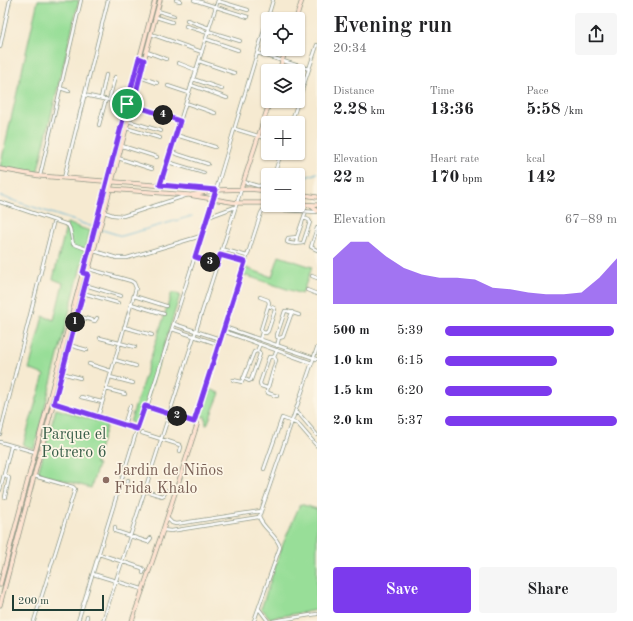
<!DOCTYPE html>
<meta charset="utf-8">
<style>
:root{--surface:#fff;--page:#f6f6f6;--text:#202124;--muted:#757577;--accent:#7c3aed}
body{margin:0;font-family:"Old Standard TT",serif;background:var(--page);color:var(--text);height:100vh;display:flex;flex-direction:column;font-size:15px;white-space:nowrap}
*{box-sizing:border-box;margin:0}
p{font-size:13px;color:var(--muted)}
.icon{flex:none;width:22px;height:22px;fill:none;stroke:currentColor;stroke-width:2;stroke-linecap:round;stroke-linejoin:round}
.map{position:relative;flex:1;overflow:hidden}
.sheet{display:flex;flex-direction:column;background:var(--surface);width:316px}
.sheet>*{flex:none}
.controls{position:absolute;left:261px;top:12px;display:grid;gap:8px}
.controls a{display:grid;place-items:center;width:44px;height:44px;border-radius:4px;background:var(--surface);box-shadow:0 1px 3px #0004;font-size:20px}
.scale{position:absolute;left:12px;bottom:10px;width:92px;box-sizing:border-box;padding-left:4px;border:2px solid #1f3d34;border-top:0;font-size:11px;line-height:14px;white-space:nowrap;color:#1f3d34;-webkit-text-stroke:3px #fcf5e5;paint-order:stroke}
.pin{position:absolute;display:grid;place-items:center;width:34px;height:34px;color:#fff;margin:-17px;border:2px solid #fff;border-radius:50%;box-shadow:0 1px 4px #0007}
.km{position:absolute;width:20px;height:20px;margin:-10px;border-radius:50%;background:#222;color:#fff;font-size:11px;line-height:20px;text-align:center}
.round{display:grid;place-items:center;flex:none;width:42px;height:42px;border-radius:4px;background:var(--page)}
.summary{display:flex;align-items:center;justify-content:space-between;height:68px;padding:0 16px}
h1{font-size:22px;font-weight:800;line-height:30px}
.figures{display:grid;grid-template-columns:repeat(3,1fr);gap:6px;height:68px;padding:4px 16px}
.figures div{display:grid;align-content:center}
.figures b{font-size:17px;font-weight:800}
.figures small{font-size:11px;font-weight:400}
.figures p{font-size:11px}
.chart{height:112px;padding:8px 16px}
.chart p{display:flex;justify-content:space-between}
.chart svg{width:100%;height:72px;margin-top:4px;fill:var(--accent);opacity:.7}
.primary-button{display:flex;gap:8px;margin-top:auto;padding:8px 16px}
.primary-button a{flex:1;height:46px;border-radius:4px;background:var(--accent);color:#fff;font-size:16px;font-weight:800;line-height:46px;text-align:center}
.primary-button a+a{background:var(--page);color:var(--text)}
ul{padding:0 16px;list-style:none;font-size:13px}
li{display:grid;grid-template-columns:64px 48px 1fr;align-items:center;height:30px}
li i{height:10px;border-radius:5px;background:var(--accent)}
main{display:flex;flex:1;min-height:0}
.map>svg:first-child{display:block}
.green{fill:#98de98;stroke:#5c8e66}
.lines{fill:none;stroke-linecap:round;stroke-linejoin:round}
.stream{stroke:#55b0d2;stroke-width:1}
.street-casing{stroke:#8a9482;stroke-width:4}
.secondary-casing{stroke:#8a9482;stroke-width:5}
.street{stroke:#fff;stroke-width:2.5}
.secondary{stroke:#fee3d1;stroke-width:3.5}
.route-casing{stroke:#fff;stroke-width:8}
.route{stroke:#7c3aed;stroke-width:5}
.education-dot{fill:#8d6e63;stroke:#fcf5e5;stroke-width:1.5}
.labels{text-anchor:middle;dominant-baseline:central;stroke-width:3.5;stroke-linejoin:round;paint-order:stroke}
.park-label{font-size:16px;fill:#375d48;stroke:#fcf5e5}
.education-label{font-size:16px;fill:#785e54;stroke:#fcf5e5;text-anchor:start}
</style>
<main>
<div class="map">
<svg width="317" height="621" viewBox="0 0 317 621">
<rect width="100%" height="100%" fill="#fcf5e5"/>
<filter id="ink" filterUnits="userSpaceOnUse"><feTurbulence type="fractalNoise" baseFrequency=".025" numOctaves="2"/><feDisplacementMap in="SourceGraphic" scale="8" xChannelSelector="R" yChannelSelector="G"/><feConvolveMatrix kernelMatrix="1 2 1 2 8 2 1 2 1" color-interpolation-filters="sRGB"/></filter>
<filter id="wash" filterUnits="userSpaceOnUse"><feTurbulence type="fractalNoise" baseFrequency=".012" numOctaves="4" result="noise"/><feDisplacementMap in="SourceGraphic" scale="16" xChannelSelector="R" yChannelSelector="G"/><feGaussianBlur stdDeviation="0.9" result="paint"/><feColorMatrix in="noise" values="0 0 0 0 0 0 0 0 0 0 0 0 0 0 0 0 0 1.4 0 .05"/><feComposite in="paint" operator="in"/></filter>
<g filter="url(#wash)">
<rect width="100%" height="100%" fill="#f6ead1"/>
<path class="green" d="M38,0H79L37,174L0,167Z
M67,223L90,231L34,449L23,445L44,375L29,369L43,316L54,320L63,283L53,279Z
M279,256L312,267L302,294L241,274L243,267L272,277Z
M172,292L180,295L146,403L143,405L136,424L130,422Z
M207,388L220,393L207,425H206L205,416L202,417C198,407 204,397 207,388Z
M56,409L107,424L95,463L98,465L91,488L38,473Z
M300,504L317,509V610L270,618L261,608L262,606L283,544Z"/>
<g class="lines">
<path class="stream" d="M298,180L317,173
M0,196L93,227
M96,228L122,236L192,216"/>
</g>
</g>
<g filter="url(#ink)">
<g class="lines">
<g class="street-casing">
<path id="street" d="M176,0L180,1
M194,0L248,17
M218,1L248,10
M158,11L174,16
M156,17L172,22
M187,20L209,28
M186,26L208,33
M208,31L240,41
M151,34L202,52
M206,39L238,50
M0,47L10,0
M147,52L166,59
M257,53L309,69
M199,61L234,73
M178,63L196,70
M140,77L157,83
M193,79L222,89
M191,85L227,98
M168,86L189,93
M60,88L69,91
M84,95L127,104
M101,98L106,75
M109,100L115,77
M186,103L215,113
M133,105L180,121
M128,121L161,131
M291,123L317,45
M99,125L106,99
M126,128L160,138
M235,129L268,139
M176,135L215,147
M122,146L157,157
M171,152L208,164
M118,158L152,169
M168,162L204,173
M274,175L281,153
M40,176L81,0
M64,178L108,0
M244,182L258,186L268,184
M160,185L218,0
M0,202L68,225L70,229L73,244L89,250
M104,212L113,215L123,216L188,195
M208,217L235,207
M317,228L311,247L317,250
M297,237L306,211
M296,244L297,237L288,238L287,242C290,244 298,244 303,243L310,222L309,220L304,218
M222,249L247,256
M94,251L117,258H127L201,236
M220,255L245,262
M195,257L217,265
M89,269L131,281L134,283L136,288L98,417
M312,276L317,278
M85,285L121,296
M307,290L317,294
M83,293L118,303
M134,296L166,306
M260,297L268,300L269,303L261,329L262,332L260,339
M131,304L164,314
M77,316L95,321L97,318
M174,324L220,339
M124,327L152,335
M224,327L317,359
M172,329L218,344
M223,331L312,363
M262,332L266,333L268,331L275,310L274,308L269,306
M100,338L135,347
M279,338L277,337V335L285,311H287L299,315
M69,345L87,350
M277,346L279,338L283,337L292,312
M277,350L274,357L276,360L267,391L268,393L277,396
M115,360L136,366
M89,364L111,371
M62,373L80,378
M110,377L133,383
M243,378L249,381L251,380L260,354L259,352L257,351L260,344
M233,380L242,382L254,352L257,351
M267,388L261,386L260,383L269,357H274
M106,389L125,394
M81,397L102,402
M54,403L137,429
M147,407L194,422L261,213L263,210L267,209L316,212
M295,412L300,415L317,435
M124,425L130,406
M142,433L180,445L181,447L180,451
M0,434L54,220
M0,442L35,452
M264,469L282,418L298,424L317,446
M4,474L9,478L5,497
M34,476L73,487L75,489L34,621
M128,480L127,484L129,486L162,496L164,495L166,490
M0,490L11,446
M167,518L172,523L176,524L261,511
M115,527V531L148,542L151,538
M163,530L171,531L259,517
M99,554L142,568L144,570L143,573
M93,574L142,589
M259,609L268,621
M78,621L144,407H147L216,190L273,0
M86,621L87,616
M103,621L241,190
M254,621L280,547C277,535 263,529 259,517L317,348
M273,621L317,614"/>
</g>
<g class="secondary-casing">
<path id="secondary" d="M296,19L302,0
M279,71L286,49
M0,169L40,176L216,190L249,189L268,191
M107,182L110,189L189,195L237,203H268
M241,189L270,101
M298,194L317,197
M192,195L211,191
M298,204L317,205
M310,205L317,211
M0,585L155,0
M0,605L160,0
M132,621L163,530L197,425L196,423L194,422"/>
</g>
<use href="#street" class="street"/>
<use href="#secondary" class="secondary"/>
</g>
</g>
<g class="lines" filter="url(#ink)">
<g class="route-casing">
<path id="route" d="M139,58L144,60L133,105L180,121L160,185L216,190L195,257L217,265L220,255L245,262L194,422L145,406L137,429L54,403L88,274L83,273Z"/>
</g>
<use href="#route" class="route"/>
</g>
<circle class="education-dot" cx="106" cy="480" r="4"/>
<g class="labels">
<g class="park-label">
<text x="74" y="435">Parque el<tspan x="74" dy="18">Potrero 6</tspan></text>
</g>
<g class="education-label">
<text x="114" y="471">Jardin de Niños<tspan x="114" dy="18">Frida Khalo</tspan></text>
</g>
</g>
</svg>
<div class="controls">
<a><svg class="icon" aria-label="locate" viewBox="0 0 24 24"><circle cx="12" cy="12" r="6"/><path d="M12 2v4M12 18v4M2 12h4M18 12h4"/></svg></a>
<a><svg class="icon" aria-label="layers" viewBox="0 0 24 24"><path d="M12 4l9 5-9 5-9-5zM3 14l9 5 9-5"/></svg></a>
<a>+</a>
<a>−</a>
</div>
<div class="scale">200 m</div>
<div class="pin" style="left:127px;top:104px;background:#1e9e55"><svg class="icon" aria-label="arrive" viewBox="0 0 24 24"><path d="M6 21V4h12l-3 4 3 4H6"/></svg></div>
<b class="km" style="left:75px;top:322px">1</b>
<b class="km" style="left:177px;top:416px">2</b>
<b class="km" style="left:210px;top:262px">3</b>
<b class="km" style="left:163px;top:115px">4</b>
</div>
<section class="sheet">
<div class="summary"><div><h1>Evening run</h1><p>20:34</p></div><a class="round"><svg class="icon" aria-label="share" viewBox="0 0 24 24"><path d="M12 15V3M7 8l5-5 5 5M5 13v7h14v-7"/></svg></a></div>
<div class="figures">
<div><p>Distance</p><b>2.28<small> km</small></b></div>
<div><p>Time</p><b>13:36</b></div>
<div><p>Pace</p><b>5:58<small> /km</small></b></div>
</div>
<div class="figures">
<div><p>Elevation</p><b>22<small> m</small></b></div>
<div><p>Heart rate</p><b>170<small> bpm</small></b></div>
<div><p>kcal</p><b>142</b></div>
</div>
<div class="chart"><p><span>Elevation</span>67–89 m</p>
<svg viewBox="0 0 160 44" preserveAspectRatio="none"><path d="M0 44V16L10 6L20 6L30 15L40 22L50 26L60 28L70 28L80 29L90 34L100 35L110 37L120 38L130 38L140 37L150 28L160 16V44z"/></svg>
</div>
<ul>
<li><b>500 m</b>5:39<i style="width:98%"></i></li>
<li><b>1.0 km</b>6:15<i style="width:65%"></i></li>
<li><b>1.5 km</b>6:20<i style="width:62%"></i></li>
<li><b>2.0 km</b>5:37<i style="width:100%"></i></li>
</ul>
<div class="primary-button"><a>Save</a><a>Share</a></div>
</section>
</main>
